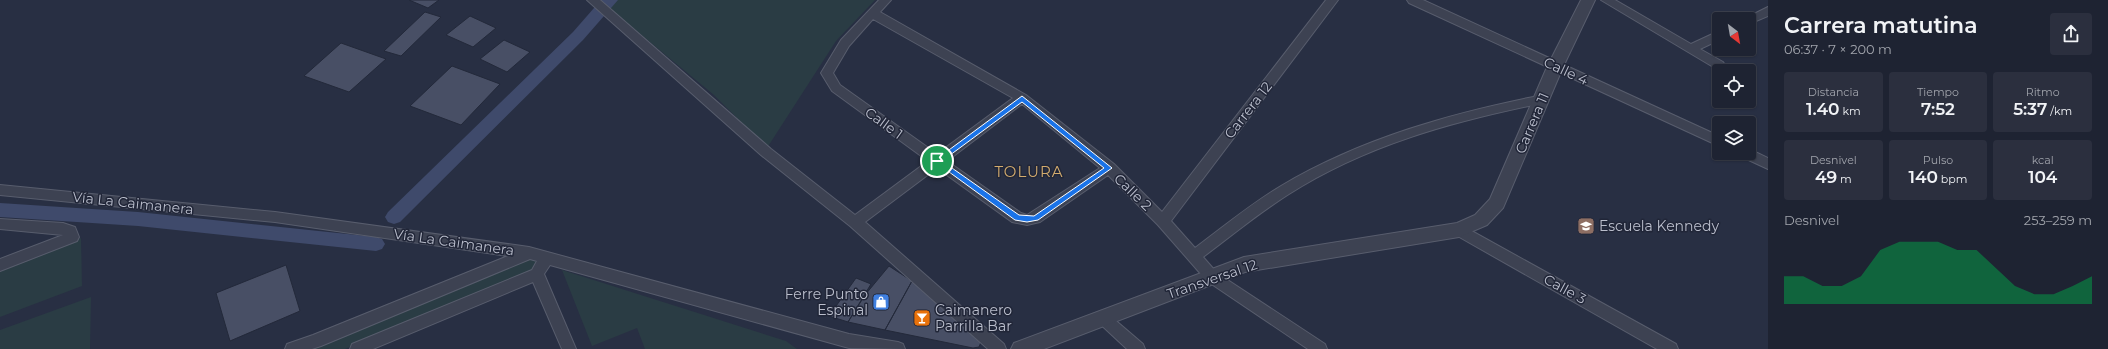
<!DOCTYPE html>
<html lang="es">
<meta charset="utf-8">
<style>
:root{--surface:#1e2332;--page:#2b2f3e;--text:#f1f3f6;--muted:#a1a4ac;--line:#3c404d;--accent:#0b8043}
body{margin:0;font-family:Montserrat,sans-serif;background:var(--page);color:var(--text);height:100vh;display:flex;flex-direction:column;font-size:15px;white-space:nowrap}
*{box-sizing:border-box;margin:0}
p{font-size:13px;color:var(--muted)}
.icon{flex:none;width:22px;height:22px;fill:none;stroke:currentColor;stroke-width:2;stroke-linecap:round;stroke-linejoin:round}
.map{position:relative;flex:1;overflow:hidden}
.details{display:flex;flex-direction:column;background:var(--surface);width:340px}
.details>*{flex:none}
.needle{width:26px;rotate:149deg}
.fabs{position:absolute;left:1712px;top:12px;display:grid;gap:8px}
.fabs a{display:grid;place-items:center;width:44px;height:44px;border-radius:4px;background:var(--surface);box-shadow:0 1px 3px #0004,0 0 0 1px var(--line);font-size:20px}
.pin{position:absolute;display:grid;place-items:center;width:34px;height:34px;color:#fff;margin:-17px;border:2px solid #fff;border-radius:50%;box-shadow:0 1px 4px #0007}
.round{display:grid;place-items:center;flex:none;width:42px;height:42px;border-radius:4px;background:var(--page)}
.head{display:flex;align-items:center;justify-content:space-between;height:68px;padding:0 16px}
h1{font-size:22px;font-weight:600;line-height:30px}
.metrics{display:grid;grid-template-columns:repeat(3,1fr);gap:6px;height:68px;padding:4px 16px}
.metrics div{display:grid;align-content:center;border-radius:4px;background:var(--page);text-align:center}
.metrics b{font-size:17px;font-weight:600}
.metrics small{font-size:11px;font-weight:400}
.metrics p{font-size:11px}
.chart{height:112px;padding:8px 16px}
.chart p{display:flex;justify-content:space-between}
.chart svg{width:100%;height:72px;margin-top:4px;fill:var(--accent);opacity:.7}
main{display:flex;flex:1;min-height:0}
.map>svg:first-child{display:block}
.green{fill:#2a3c44}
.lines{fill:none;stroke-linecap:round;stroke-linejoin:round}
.canal{fill:#3f4a6b;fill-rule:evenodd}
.building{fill:#484f65;stroke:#23293a}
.minor-casing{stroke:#585d6d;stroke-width:2}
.tertiary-casing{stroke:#585d6d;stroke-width:2}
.minor{fill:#3d4252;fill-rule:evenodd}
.tertiary{fill:#3d4252;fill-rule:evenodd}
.route{fill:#1a73e8;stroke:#fff;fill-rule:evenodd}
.labels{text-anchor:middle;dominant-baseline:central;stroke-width:3;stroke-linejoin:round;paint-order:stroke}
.street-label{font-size:14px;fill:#babecc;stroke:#212638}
.poi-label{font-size:14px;fill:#babecc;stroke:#212638;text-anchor:start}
.neighbourhood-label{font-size:15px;letter-spacing:1px;fill:#d3ac6e;stroke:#212638}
</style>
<main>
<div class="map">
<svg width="1768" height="349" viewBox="0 0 1768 349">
<rect width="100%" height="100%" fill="#282f43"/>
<path class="green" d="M599,0H875L836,41L767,148L714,95Z
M81,238L82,286L0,317V269Z
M529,255L538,257L533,271L345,349H301Z
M562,270L786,341L797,349H645L637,328L592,346Z
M91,297L90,349H0V330Z"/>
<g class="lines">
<path class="canal" d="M601,0H618L583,40L400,222L394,224L388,222L385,217L388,212L573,32Z
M0,203L138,212L376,237L382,239L385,244L382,249L376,251L138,226L0,217Z"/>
</g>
<path class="building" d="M409,0H439L428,8Z
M425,12L441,17L401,56L384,51Z
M470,16L496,28L473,47L446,35Z
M504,40L530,52L507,72L480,59Z
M341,43L386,59L349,92L304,76Z
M452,66L500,84L461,125L410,106Z
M286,265L300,311L230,341L216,293Z
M889,266L912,281L885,330L848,322L865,295Z
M856,278L871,284L848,322L829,316Z
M912,281L981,342L979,347L973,348L885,330Z"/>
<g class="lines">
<g class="minor-casing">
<path id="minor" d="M587,0H600L771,149L855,215L928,161L832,91L821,73L841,40L879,0H891L880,12L1026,95L1114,164L1162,212L1326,0H1338L1171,221L1195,248C1223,227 1251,204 1281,186C1362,138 1452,113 1543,95L1547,96L1549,99L1547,102L1543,103C1454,121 1366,145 1289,194C1259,213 1231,236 1203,257L1217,273L1325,344L1327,349H1308L1207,281L1158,225L1108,175L1040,222L1027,225L1012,222L937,168L865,222L1004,344L1006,349H988L850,226L761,155ZM873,19L1013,98L937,154L840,85L833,73L849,46ZM1022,104L1100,168L1027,215L1021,213L947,161Z
M1407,0H1423L1719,136V146L1409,3Z
M1601,0H1615L1691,44L1719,31V40L1700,49L1723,62L1725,65L1719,69L1715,68Z
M1768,7V16L1749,24V19H1744Z
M1749,149L1768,158V169L1740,156L1739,153H1749Z
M0,185L275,212L529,247L849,334L898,342L903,344L905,349L849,348L550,265L544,274L576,349H562L533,282L373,349H350L352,344L532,270L537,261L530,259L321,346L312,349H285L287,344L313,335L508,256L275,222L0,195Z
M0,219L63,223L75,227L79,237L77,241L0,271V259L63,235L0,229Z
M1459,224L1676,344L1678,349H1657L1454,234L1452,230L1454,226Z
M1103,312L1108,314L1143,344L1145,349H1127L1098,322L1096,318L1098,314Z"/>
</g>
<g class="tertiary-casing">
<path id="tertiary" d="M1581,0H1595L1563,67L1503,208L1487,225L1459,237L1245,272L1044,349H1011L1014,343L1244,257L1457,223L1475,215L1490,199L1547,67Z"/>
</g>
<use href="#minor" class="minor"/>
<use href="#tertiary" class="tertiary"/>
</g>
<path class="route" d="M1022,96L1112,168L1038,220L1027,222L1015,220L934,161ZM1022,102L1104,168L1034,216L1019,215L942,161Z"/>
<defs>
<g id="school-square" transform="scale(0.9)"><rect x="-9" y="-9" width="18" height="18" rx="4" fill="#8d6e63" stroke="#212638"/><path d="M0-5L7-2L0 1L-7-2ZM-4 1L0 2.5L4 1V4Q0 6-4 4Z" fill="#fff"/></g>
<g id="shop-square" transform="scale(0.9)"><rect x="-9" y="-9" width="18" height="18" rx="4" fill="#3f7fe0" stroke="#212638"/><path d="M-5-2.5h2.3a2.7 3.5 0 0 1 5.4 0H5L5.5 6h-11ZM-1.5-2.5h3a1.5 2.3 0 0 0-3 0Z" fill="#fff"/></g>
<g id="bar-square" transform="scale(0.9)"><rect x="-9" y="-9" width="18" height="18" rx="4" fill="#e8710a" stroke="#212638"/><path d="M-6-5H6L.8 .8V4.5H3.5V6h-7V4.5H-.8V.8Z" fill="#fff"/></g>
</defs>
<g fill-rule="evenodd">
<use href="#school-square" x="1586" y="226"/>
<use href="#shop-square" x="881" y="302"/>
<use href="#bar-square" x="922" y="318"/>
</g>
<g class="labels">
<g class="street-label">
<text transform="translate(1566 71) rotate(25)">Calle 4</text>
<text transform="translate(1248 110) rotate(-52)">Carrera 12</text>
<text transform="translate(884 123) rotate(36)">Calle 1</text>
<text transform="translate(1532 123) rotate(-67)">Carrera 11</text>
<text transform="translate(1133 192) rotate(44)">Calle 2</text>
<text transform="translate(133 203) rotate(6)">Vía La Caimanera</text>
<text transform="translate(454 242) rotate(8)">Vía La Caimanera</text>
<text transform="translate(1212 279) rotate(-19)">Transversal 12</text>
<text transform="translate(1565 289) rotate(29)">Calle 3</text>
</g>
<g class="poi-label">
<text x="1599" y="226">Escuela Kennedy</text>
<text x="868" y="294" text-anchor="end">Ferre Punto<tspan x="868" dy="16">Espinal</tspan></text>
<text x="935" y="310">Caimanero<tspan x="935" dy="16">Parrilla Bar</tspan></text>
</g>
<g class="neighbourhood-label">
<text x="1029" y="171">TOLURA</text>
</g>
</g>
</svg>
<div class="fabs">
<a><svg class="needle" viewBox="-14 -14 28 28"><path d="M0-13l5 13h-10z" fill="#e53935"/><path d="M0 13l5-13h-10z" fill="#a1a4ac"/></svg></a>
<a><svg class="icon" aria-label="locate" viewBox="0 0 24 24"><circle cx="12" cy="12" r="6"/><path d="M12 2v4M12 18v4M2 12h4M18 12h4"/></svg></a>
<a><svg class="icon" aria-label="layers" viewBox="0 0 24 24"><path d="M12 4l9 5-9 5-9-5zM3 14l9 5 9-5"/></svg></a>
</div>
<div class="pin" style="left:937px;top:161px;background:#1e9e55"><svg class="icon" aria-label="arrive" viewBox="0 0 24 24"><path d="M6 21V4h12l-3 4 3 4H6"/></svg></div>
</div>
<section class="details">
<div class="head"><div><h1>Carrera matutina</h1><p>06:37 · 7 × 200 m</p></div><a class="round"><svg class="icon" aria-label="share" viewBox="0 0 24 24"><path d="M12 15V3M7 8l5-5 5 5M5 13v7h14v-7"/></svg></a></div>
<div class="metrics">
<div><p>Distancia</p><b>1.40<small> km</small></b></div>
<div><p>Tiempo</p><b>7:52</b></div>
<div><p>Ritmo</p><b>5:37<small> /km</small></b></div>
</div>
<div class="metrics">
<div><p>Desnivel</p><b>49<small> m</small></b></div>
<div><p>Pulso</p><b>140<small> bpm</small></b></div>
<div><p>kcal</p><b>104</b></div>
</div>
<div class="chart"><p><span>Desnivel</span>253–259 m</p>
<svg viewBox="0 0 160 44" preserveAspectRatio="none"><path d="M0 44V27L10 27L20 33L30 33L40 27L50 11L60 6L70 6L80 6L90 11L100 11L110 22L120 33L130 38L140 38L150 33L160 27V44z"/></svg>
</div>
</section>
</main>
